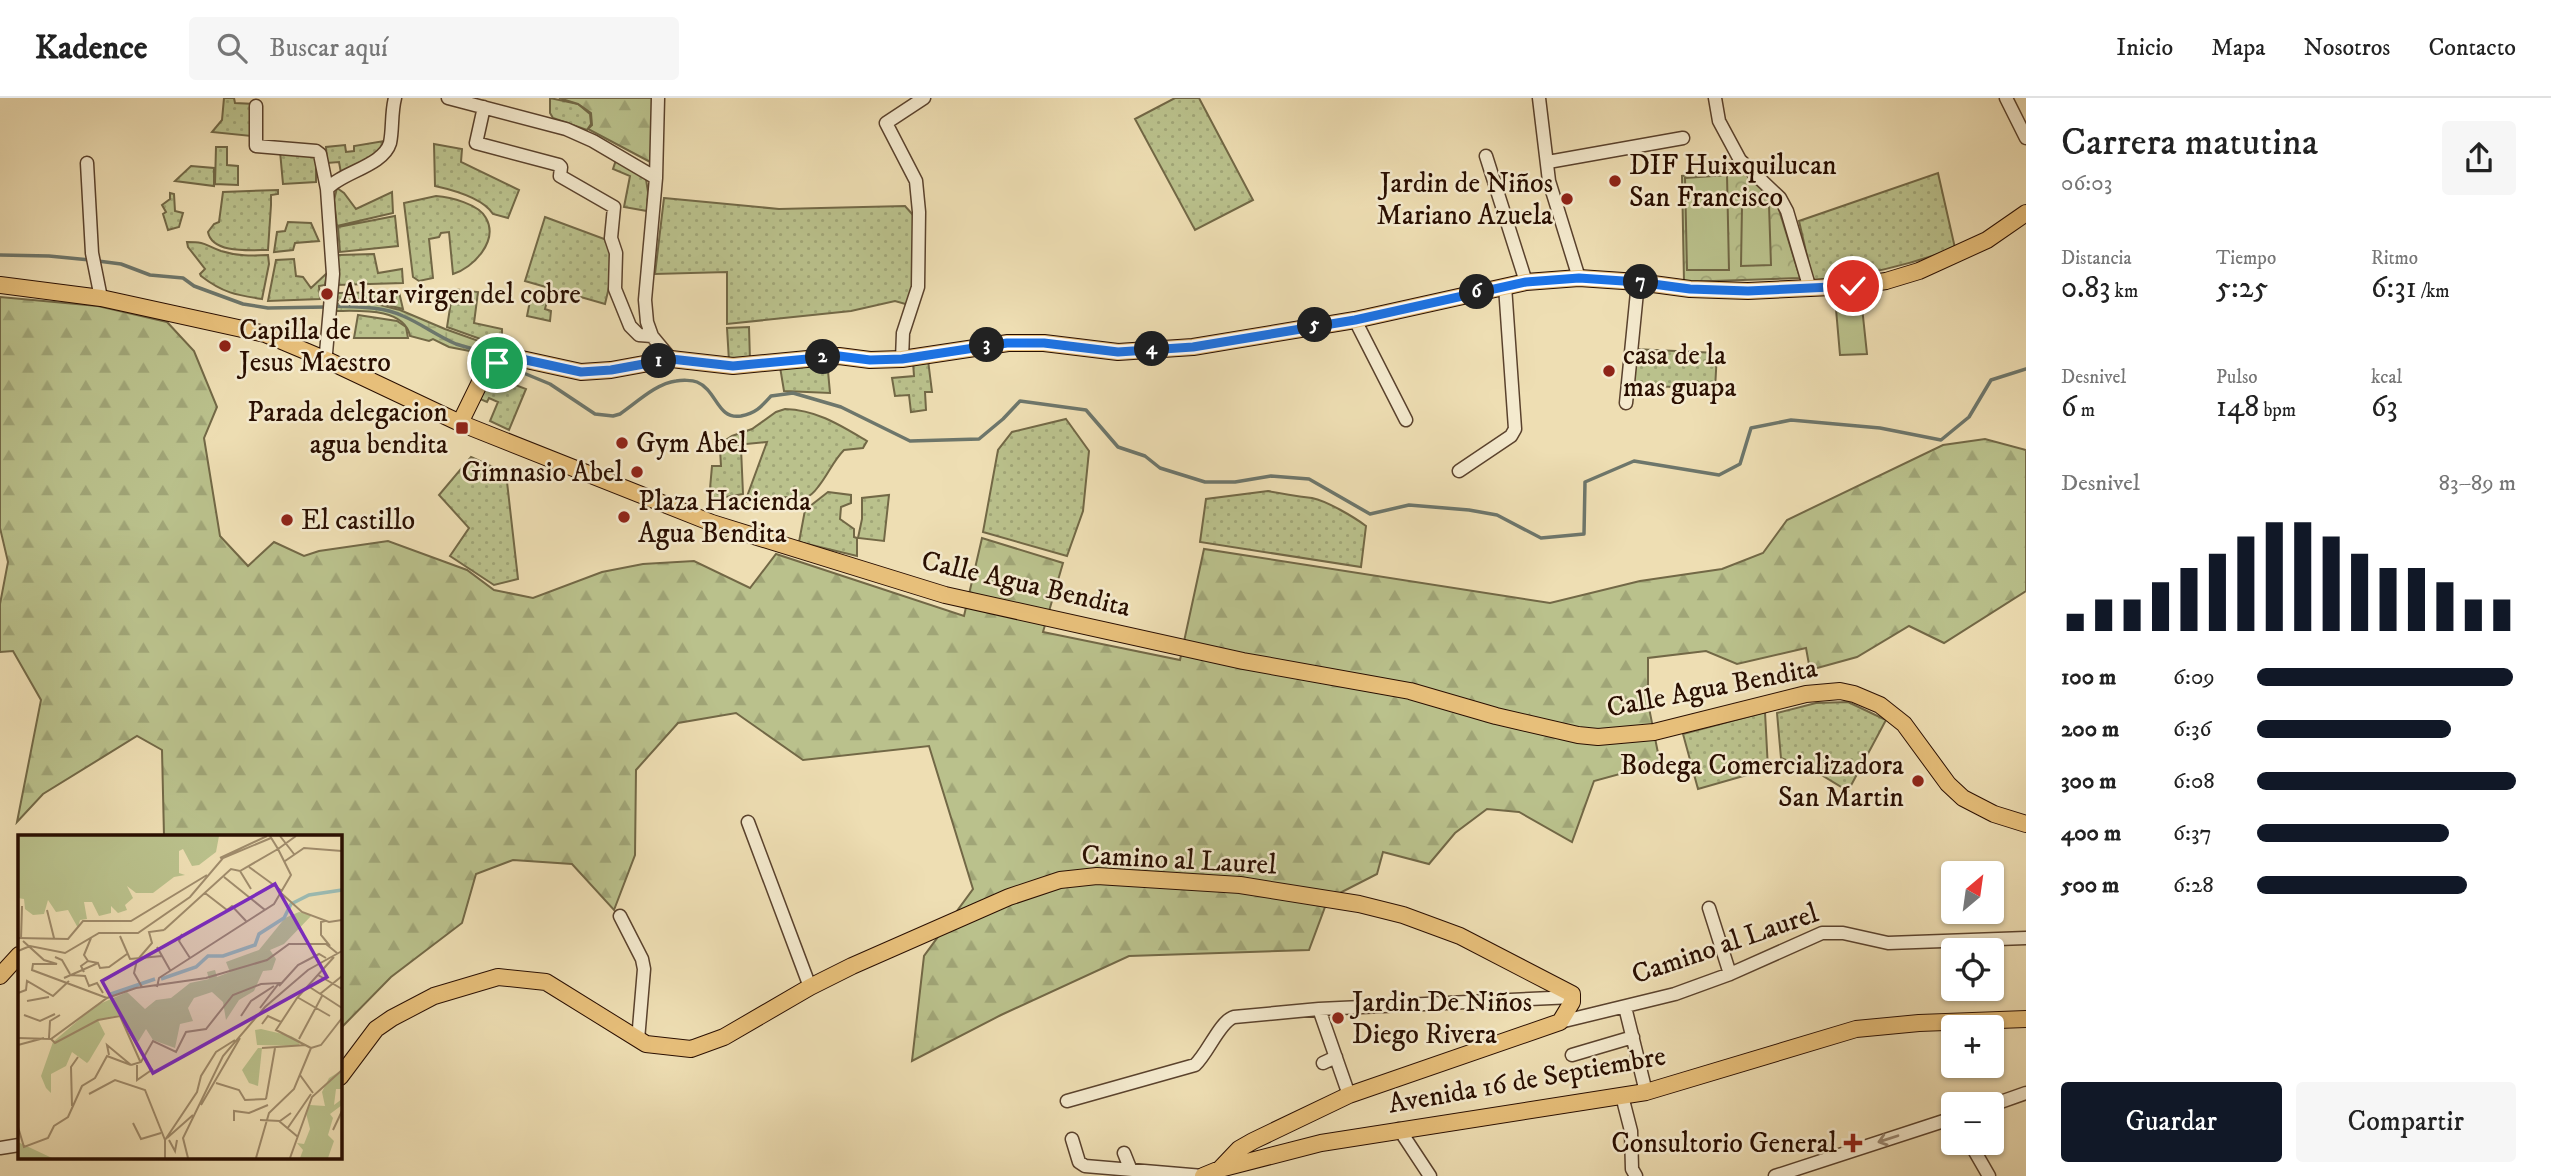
<!DOCTYPE html>
<html lang="es">
<meta charset="utf-8">
<style>
:root{--surface:#fff;--page:#f6f6f6;--text:#222;--muted:#767676;--line:#e0e0e0;--accent:#111827}
body{margin:0;font-family:"IM FELL DW Pica",serif;background:var(--page);color:var(--text);height:100vh;display:flex;flex-direction:column;font-size:26px;white-space:nowrap}
*{box-sizing:border-box;margin:0}
p{font-size:23px;color:var(--muted)}
.icon{flex:none;width:38px;height:38px;fill:none;stroke:currentColor;stroke-width:2;stroke-linecap:round;stroke-linejoin:round}
.map{position:relative;flex:1;overflow:hidden}
.drawer{display:flex;flex-direction:column;background:var(--surface);width:525px}
.drawer>*{flex:none}
.needle{width:46px;rotate:29deg}
.fabs{position:absolute;left:1941px;top:763px;display:grid;gap:14px}
.fabs a{display:grid;place-items:center;width:63px;height:63px;border-radius:7px;background:var(--surface);box-shadow:0 2px 5px #0004;font-size:35px}
.pin{position:absolute;display:grid;place-items:center;width:60px;height:60px;color:#fff;margin:-30px;border:4px solid #fff;border-radius:50%;box-shadow:0 2px 7px #0007}
.km{position:absolute;width:35px;height:35px;margin:-18px;border-radius:50%;background:#222;color:#fff;font-size:19px;line-height:35px;text-align:center}
.round{display:grid;place-items:center;flex:none;width:74px;height:74px;border-radius:7px;background:var(--page)}
.headline{display:flex;align-items:center;justify-content:space-between;height:119px;padding:0 35px}
h1{font-size:38px;font-weight:600;line-height:52px}
.figures{display:grid;grid-template-columns:repeat(3,1fr);gap:10px;height:119px;padding:7px 35px}
.figures div{display:grid;align-content:center}
.figures b{font-size:30px;font-weight:600}
.figures small{font-size:19px;font-weight:400}
.figures p{font-size:19px}
.chart{height:196px;padding:14px 35px}
.chart p{display:flex;justify-content:space-between}
.chart svg{width:100%;height:126px;margin-top:7px;stroke:var(--accent);stroke-width:6}
.primary-button{display:flex;gap:14px;margin-top:auto;padding:14px 35px}
.primary-button a{flex:1;height:80px;border-radius:7px;background:var(--accent);color:#fff;font-size:28px;font-weight:600;line-height:80px;text-align:center}
.primary-button a+a{background:var(--page);color:var(--text)}
ul{padding:0 35px;list-style:none;font-size:23px}
li{display:grid;grid-template-columns:112px 84px 1fr;align-items:center;height:52px}
li i{height:18px;border-radius:9px;background:var(--accent)}
header{display:flex;align-items:center;gap:42px;box-sizing:border-box;height:98px;padding:0 35px;background:var(--surface);border-bottom:2px solid var(--line)}
header strong{font-size:33px}
nav{display:flex;gap:38px;margin-inline-start:auto;font-size:24px}
.search{width:490px;height:63px;background:var(--page);display:flex;align-items:center;gap:18px;box-sizing:border-box;padding:0 24px;border-radius:7px;color:var(--muted);font-size:26px}
main{display:flex;flex:1;min-height:0}
.map>svg:first-child{display:block}
.grass{fill:url(#grass-dots);stroke:#726846;stroke-width:2}
.forest{fill:url(#forest-firs);stroke:#726846;stroke-width:2}
.wetland{fill:url(#wetland-marsh);stroke:#726846;stroke-width:2}
.park{fill:url(#park-crowns);stroke:#726846;stroke-width:2}
.pitch{fill:#bac18c;stroke:#726846;stroke-width:2}
.lines{fill:none;stroke-linecap:round;stroke-linejoin:round}
.stream{stroke:#6d766b;stroke-width:3.5}
.minor-casing{stroke:#5a422d;stroke-width:15}
.major-casing{stroke:#290e00;stroke-width:18}
.minor{stroke:#f4eace;stroke-width:12}
.major{stroke:#e7bf7a;stroke-width:16}
.oneway{stroke:#998771}
.route-casing{stroke:#fff;stroke-width:14}
.route{stroke:#1a73e8;stroke-width:9}
.poi-dot{fill:#8f2418;stroke:#f4eace;stroke-width:2.5}
.labels{text-anchor:middle;dominant-baseline:central;stroke-width:5;stroke-linejoin:round;paint-order:stroke}
.poi-label{font-size:28px;fill:#290e00;stroke:#f4eace;text-anchor:start}
.street-label{font-size:28px;fill:#290e00;stroke:#f4eace}
.inset-river{fill:none;stroke:#9bbbb3;stroke-width:3.5}
.inset-road{fill:none;stroke:#9f8b6b;stroke-width:2}
.view{fill:#7b2cbf;fill-opacity:0.15;stroke:#7b2cbf;stroke-width:3.5}
.inset-edge{fill:none;stroke:#290e00;stroke-width:3.5}
</style>
<header>
<strong>Kadence</strong>
<div class="search"><svg class="icon" aria-label="search" viewBox="0 0 24 24"><circle cx="10" cy="10" r="6"/><path d="M15 15l6 6"/></svg>Buscar aquí</div>
<nav><a>Inicio</a><a>Mapa</a><a>Nosotros</a><a>Contacto</a></nav>
</header>
<main>
<div class="map">
<svg width="2026" height="1078" viewBox="0 0 2026 1078">
<defs>
<pattern id="grass-dots" width="8" height="8" patternUnits="userSpaceOnUse" patternTransform="scale(1.75)"><rect width="8" height="8" fill="#bac18c"/><path d="M2 2h.1M6 6h.1" fill="none" stroke="#a0a577" stroke-width="1.8" stroke-linecap="round"/></pattern>
<pattern id="forest-firs" width="22" height="20" patternUnits="userSpaceOnUse" patternTransform="scale(1.75)"><rect width="22" height="20" fill="#bac18c"/><path d="M5 1l3.5 6h-7zM16 11l3.5 6h-7z" fill="#a0a577"/></pattern>
<pattern id="wetland-marsh" width="20" height="14" patternUnits="userSpaceOnUse" patternTransform="scale(1.75)"><rect width="20" height="14" fill="#bac18c"/><path d="M1 5h8M5 5V1M11 12h8M15 12V8" fill="none" stroke="#a0a577"/></pattern>
<pattern id="park-crowns" width="20" height="18" patternUnits="userSpaceOnUse" patternTransform="scale(1.75)"><rect width="20" height="18" fill="#bac18c"/><path d="M2 6a3 3 0 1 1 6 0M12 15a3 3 0 1 1 6 0" fill="none" stroke="#a0a577"/></pattern>
</defs>
<rect width="100%" height="100%" fill="#eedeb3"/>
<filter id="stains"><feTurbulence type="fractalNoise" baseFrequency=".00286" numOctaves="4"/><feColorMatrix values="0 0 0 0 .2 0 0 0 0 .09 0 0 0 0 .02 0 0 0 .5 -.17"/></filter>
<radialGradient id="worn" r=".72"><stop offset=".6" stop-color="#630" stop-opacity="0"/><stop offset="1" stop-color="#630" stop-opacity=".3"/></radialGradient>
<path class="grass" d="M224,0H234L235,5L255,6L251,38L212,34L222,22Z
M550,0L578,6L590,16L591,26L587,32L553,20L550,15Z
M1175,0H1199L1253,102L1195,132L1135,21Z
M384,43L377,57L341,75L339,64L327,65L326,49L345,47L346,54L354,53V48Z
M434,46L462,51L461,64L519,92L508,120L493,116C483,100 453,92 435,88Z
M216,49H227V67L238,68V87L215,86Z
M280,53L313,55L316,62V84L283,86Z
M616,62L646,81L648,94L647,113L624,109L630,78L613,71Z
M191,68L214,70V88L175,83Z
M1938,75L1955,150C1907,168 1864,177 1813,184L1799,123Z
M337,90L344,95L356,111L392,94L393,115L337,128L334,102Z
M278,92V96L271,97V107L268,152C251,152 212,156 208,134L214,126L219,124L223,94Z
M170,95L174,96L175,113L183,115L179,129L168,132L163,116L166,114L162,107L170,101Z
M436,98C450,99 479,106 486,120C499,143 473,170 453,176L449,134L441,135L439,139L429,141L433,180L419,183L413,179L404,105Z
M664,100L779,111L905,108L913,117L914,184L909,207L895,203L851,213L727,226V174L655,176Z
M395,118L398,148L340,154L338,129Z
M545,119L607,142L614,168L605,206L525,183Z
M288,124L311,125L319,143L295,145L293,152L274,154L277,134L285,133Z
M187,144C207,144 204,147 221,153C237,158 251,158 268,157L269,166L262,201C236,197 223,195 201,178L200,176L205,171L188,149Z
M374,156L378,175L402,171L403,185L336,187L338,157Z
M294,161L296,178L303,179L311,190L327,175L325,187L319,188L320,201L268,203L276,162Z
M453,191L478,194L474,225L502,231V243H486L447,229Z
M399,194L403,211L364,201L336,203L337,195Z
M539,202L547,203L545,211L551,213L550,223L527,218L530,203L538,205Z
M358,217L397,223L406,229L408,240H354Z
M749,229L750,262L729,263L727,230Z
M1634,251L1717,255L1715,291L1633,287Z
M928,262L932,294H925L926,312L911,314L909,297L895,298L892,280L914,278L913,264Z
M833,265V270L828,273L830,295L784,293L780,269Z
M500,281L526,291L509,332L490,323L498,304L489,300L487,304L480,301L488,284L495,286Z
M785,311C817,312 840,327 867,343L863,350L844,352C833,363 828,377 818,389C805,407 797,398 779,399C767,399 756,402 745,404L767,344L715,349L732,338L752,331L776,314Z
M1066,321L1089,353L1083,413L1067,458L983,434L998,352L1012,334Z
M741,350L743,396L709,402L712,368H721L720,351Z
M471,359L506,375L518,481L494,487L450,458L469,430L439,397Z
M1268,393C1283,396 1297,398 1312,400C1327,403 1354,419 1366,428L1361,469L1200,444L1206,401Z
M828,394L851,397V405L841,409L840,421L854,431V439L857,440V458L799,444L805,412Z
M889,397L884,443L858,440L862,421V400Z
M1848,604L1886,622L1848,693L1818,675L1781,660L1777,615L1816,605Z
M1765,614L1768,671L1698,691L1683,636Z"/>
<path class="forest" d="M559,0H655L654,66L588,31L592,27L591,15L578,6Z
M0,199L98,208L167,224L194,253L217,309L204,340L220,438L248,468L274,444L304,458L319,453L388,443L467,472L494,492L533,500L602,474L643,466L694,463L750,490L776,456L964,518L982,440L1063,465L1043,534L1180,562L1204,451L1550,505L1640,483L1722,471L1763,455L1787,422L1943,347L1985,341L2026,352V493L1944,545L1909,528L1857,559L1810,572L1806,550L1737,566L1706,553L1648,560V605L1660,665L1594,683L1572,744L1519,714L1487,711L1455,735L1429,766L1383,754L1377,776L1328,801L1309,852L1129,858L1001,917L912,963L924,858L973,791L929,648L803,662L736,615L678,625L636,672L635,757L614,812L572,766L513,762L476,776L462,825L391,879L340,931V738H164L162,652L137,638L43,696L17,724L41,602L13,553L0,554V506L8,464L0,430Z"/>
<path class="wetland" d="M364,203L400,212L445,231L490,247L496,256L488,260L480,255L449,249L433,241L429,243L410,238C404,209 358,213 335,213L334,206Z"/>
<path class="park" d="M1730,72H1742L1777,105L1800,180L1684,184L1682,78Z"/>
<path class="pitch" d="M1727,77L1729,172H1687L1685,80Z
M1769,107L1771,167L1741,168L1742,108Z
M1862,209L1867,256L1840,257L1836,211Z"/>
<g class="lines">
<path class="stream" d="M0,157L49,158L90,162
M98,163L121,166L150,177L183,180L194,188L243,206L268,210L326,209
M334,208C356,209 382,208 403,218C422,226 437,238 456,246C470,251 485,252 496,261
M509,269L550,286L595,316L613,318L620,316C636,305 657,285 676,283C682,282 692,282 697,284C717,292 717,322 741,318C756,315 761,309 771,298L793,295L841,309L910,343L979,341L1003,321L1020,303L1086,312L1118,349L1145,358L1160,370L1205,384H1235L1271,378L1309,381L1370,416L1409,407L1469,412L1497,417L1541,440L1584,436L1585,384L1634,363L1719,377L1740,366L1751,330L1791,322L1880,330L1941,342L1969,319L1991,282L2026,271"/>
<g class="minor-casing">
<path id="minor" d="M448,0L566,31L593,43L656,80
M658,0L656,80L645,202L647,224L652,238L671,261
M1539,0L1549,83L1579,180
M1715,0L1719,23L1740,62L1780,100L1787,113L1810,191
M2006,0L2026,40
M256,8V48L316,53L320,56L327,91
M484,9L476,45L559,67L561,69L560,78L614,109L611,140L616,155L615,191L630,228L639,237L652,238
M1486,58L1526,184
M1548,64L1683,40
M87,65L92,155L101,200
M1355,222L1406,322
M326,255L333,176L327,91C342,74 383,68 390,45C393,31 391,15 395,0
M902,261L903,235L918,189L919,114L916,83L886,25L924,0
M1626,305L1638,184
M1459,373L1511,338L1515,331L1505,188
M748,724L810,889
M1709,810L1730,876
M620,818L642,861L644,871L638,942
M1625,909L1646,994
M1319,911L1349,997
M1560,924L1675,896L1730,876L1822,835H1843L1888,845L2026,840
M1572,957L1633,939
M1323,965L1336,959
M1622,998L1631,1033L1632,1071L1636,1078
M1067,1003L1195,967C1208,955 1220,923 1234,919L1319,911L1573,899
M1992,1007L2026,995
M1399,1031L1430,1078
M1072,1041L1079,1064L1085,1068L1203,1078
M1970,1045L1989,1078
M0,1050L19,1047
M1124,1055L1130,1070
M1775,1078L1953,1020"/>
</g>
<g class="major-casing">
<path id="major" d="M0,187L101,200L265,236L329,263L460,325L712,425L945,497L1243,563L1410,593L1496,618L1578,637L1598,639L1654,634L1806,596L1840,593L1854,596L1880,607L1904,626L1948,686L1963,700L1994,716L2026,726
M460,325L483,278L489,270L497,265L517,260L581,274L611,272L671,261L733,268L839,258L870,262L902,261L1008,245H1044L1118,254L1193,249L1355,222L1526,184L1579,180L1638,184L1690,191L1748,193L1853,188L1886,183L1919,173L1987,142L2026,115
M0,878L19,857
M340,979L376,931L392,920L434,898L498,879L546,884L646,946L691,951L724,939L810,889L852,868L1009,799L1060,782L1097,778L1240,787L1359,806L1403,817L1460,838L1572,896V904L1560,924L1349,997L1253,1043L1239,1051L1220,1071
M1203,1078L1220,1071L1321,1045L1646,994L1856,931L1919,925L2026,921"/>
</g>
<use href="#minor" class="minor"/>
<use href="#major" class="major"/>
</g>
<defs><path id="oneway-shaft" d="M-6 0H5M1.5-3L5.5 0L1.5 3" fill="none" stroke-width="1.6" stroke-linecap="round" stroke-linejoin="round" transform="scale(1.75)"/></defs>
<use class="oneway" href="#oneway-shaft" transform="translate(1888 1041) rotate(162)"/>
<g class="lines">
<g class="route-casing">
<path id="route" d="M497,265L517,260L581,274L611,272L671,261L733,268L839,258L870,262L902,261L1007,245H1044L1118,254L1193,249L1355,222L1526,184L1579,180L1638,184L1690,191L1748,193L1853,188"/>
</g>
<use href="#route" class="route"/>
</g>
<g class="poi-dot">
<circle cx="1615" cy="83" r="7"/>
<circle cx="1567" cy="101" r="7"/>
<circle cx="327" cy="196" r="7"/>
<circle cx="225" cy="248" r="7"/>
<circle cx="1609" cy="273" r="7"/>
<rect x="455" y="323" width="14" height="14" rx="3.5"/>
<circle cx="622" cy="345" r="7"/>
<circle cx="637" cy="374" r="7"/>
<circle cx="624" cy="419" r="7"/>
<circle cx="287" cy="422" r="7"/>
<circle cx="1918" cy="683" r="7"/>
<circle cx="1338" cy="920" r="7"/>
<path d="M1849.5 1034.5h7v7h7v7h-7v7h-7v-7h-7v-7h7z"/>
</g>
<g class="labels">
<g class="poi-label">
<text x="1629" y="67">DIF Huixquilucan<tspan x="1629" dy="32">San Francisco</tspan></text>
<text x="1553" y="85" text-anchor="end">Jardin de Niños<tspan x="1553" dy="32">Mariano Azuela</tspan></text>
<text x="341" y="196">Altar virgen del cobre</text>
<text x="239" y="232">Capilla de<tspan x="239" dy="32">Jesus Maestro</tspan></text>
<text x="1623" y="257">casa de la<tspan x="1623" dy="32">mas guapa</tspan></text>
<text x="448" y="314" text-anchor="end">Parada delegacion<tspan x="448" dy="32">agua bendita</tspan></text>
<text x="636" y="345">Gym Abel</text>
<text x="623" y="374" text-anchor="end">Gimnasio Abel</text>
<text x="638" y="403">Plaza Hacienda<tspan x="638" dy="32">Agua Bendita</tspan></text>
<text x="301" y="422">El castillo</text>
<text x="1904" y="667" text-anchor="end">Bodega Comercializadora<tspan x="1904" dy="32">San Martin</tspan></text>
<text x="1352" y="904">Jardin De Niños<tspan x="1352" dy="32">Diego Rivera</tspan></text>
<text x="1837" y="1045" text-anchor="end">Consultorio General</text>
</g>
<g class="street-label">
<text transform="translate(1026 486) rotate(13)">Calle Agua Bendita</text>
<text transform="translate(1712 590) rotate(-11)">Calle Agua Bendita</text>
<text transform="translate(1179 762) rotate(3)">Camino al Laurel</text>
<text transform="translate(1725 846) rotate(-19)">Camino al Laurel</text>
<text transform="translate(1527 982) rotate(-10)">Avenida 16 de Septiembre</text>
</g>
</g>
<g transform="translate(18 737)">
<rect width="324" height="324" fill="#eedeb3"/>
<path d="M0,1H201L198,17L181,30L174,31L165,14L161,16V38L167,40L156,42L135,58H118L109,51L115,63L107,70L109,75L100,78L93,71V78L81,81L74,67H66L69,84L62,85L60,93L50,75L38,77L30,65L26,79L15,80L7,74L6,64L0,63ZM281,77L294,80L266,109L252,115L258,124L254,135L245,136L236,156L221,165L208,185L205,167L194,157L176,163L170,173L175,186L162,189L157,213L135,205L128,194L120,207L102,180L80,185L87,199L71,226L69,228L54,217L48,231L33,239V258L28,253L23,241L35,207L77,171L109,157L127,174L138,165L153,163L172,148L191,144L189,137L197,135L199,142L212,137L208,127L241,115L267,83ZM324,235V254H318L316,270L324,264V270L312,279L315,283L310,300L316,306L310,323H282L285,315L279,308L286,309L292,294L288,278L292,270L307,271L304,257L311,243Z" fill="#bac18c"/>
<path d="M240,213H244L240,251L231,248L224,235Z" fill="#bac18c"/>
<path d="M0,1H165L75,47L0,50ZM243,194L273,201L282,206L281,211L239,210L237,195ZM0,307L34,323H0Z" fill="#bac18c"/>
<path class="inset-river" d="M143,144L178,132L190,121H205L237,110L241,99L266,83L273,69L291,60L324,55M90,160L137,144"/>
<path class="inset-road" d="M262,1L276,19M202,23L249,1M267,26L286,13L324,16M231,32L264,56M222,36L233,54M206,42L247,75M187,58L209,75L214,71L228,86M263,58L284,77L311,87L324,85M29,75L36,103M307,86L303,87V100L312,111M146,95L213,34L222,36L260,14L252,1M164,99L161,106L172,123M102,101L112,124L144,121M0,103L50,104L65,86H113L189,40M3,104L4,71M5,106L26,125L39,129H15L14,135L89,163M139,112L152,135M0,116L12,111L47,118L81,98H120L172,62L205,23L253,3M37,122L44,125L52,139M121,123L134,108L131,97L146,95M119,125L116,138L124,152M70,126L66,120L73,103M66,137L63,131L70,126L80,128M53,140L67,141L71,151L79,148L85,158M300,140L324,154M46,143L80,128L82,133L91,132L109,119M261,151L280,130L301,119L308,123M290,151L324,173M139,152L141,143L256,69L273,40L260,14L278,1M0,158L8,155L9,146L35,161L51,146M302,159L324,141M279,162L312,181M9,166L31,162M6,180L22,186L37,179M223,181L233,166L256,151M244,189L250,181L263,187M0,203L33,204L89,163L118,153L188,143L249,125L271,109H308L319,118M31,203L32,186L42,180M33,204L37,208L80,185L102,181L122,226M281,204L304,161M0,210L26,203M244,213L288,210M293,213L258,195L279,163L316,122M293,213L303,210L324,183M91,220L89,210L113,230M113,230L123,227L135,206L158,217L168,197L188,194L215,160L243,149L261,148L242,173M119,230V245L135,234M282,240L295,258M198,248L221,255L227,265L248,264M71,259L97,245L127,255L147,305M248,264L257,213M183,270L222,203M54,271L53,232L60,222M242,285L262,286L273,278M216,286V276L231,278L250,270M261,286L280,302M115,288L123,304L143,298M0,292L6,312L30,303L36,291L50,282L64,251L77,243L89,221L113,230M269,294L293,259M315,295L324,276M149,303L175,280M151,305L157,316L159,305M147,323V305L179,257L183,241L198,217L217,205M170,323L165,303L205,221L247,172L290,135L324,116M238,323L251,278L276,254L293,213M272,323L294,262L324,235"/>
<path class="view" d="M257,49L309,142L135,238L84,146Z"/>
<rect width="324" height="324" class="inset-edge"/>
</g>
<rect width="100%" height="100%" filter="url(#stains)"/>
<rect width="100%" height="100%" fill="url(#worn)"/>
</svg>
<div class="fabs">
<a><svg class="needle" viewBox="-14 -14 28 28"><path d="M0-13l5 13h-10z" fill="#e53935"/><path d="M0 13l5-13h-10z" fill="#767676"/></svg></a>
<a><svg class="icon" aria-label="locate" viewBox="0 0 24 24"><circle cx="12" cy="12" r="6"/><path d="M12 2v4M12 18v4M2 12h4M18 12h4"/></svg></a>
<a>+</a>
<a>−</a>
</div>
<div class="pin" style="left:497px;top:265px;background:#1e9e55"><svg class="icon" aria-label="arrive" viewBox="0 0 24 24"><path d="M6 21V4h12l-3 4 3 4H6"/></svg></div>
<div class="pin" style="left:1853px;top:188px;background:#d93025"><svg class="icon" aria-label="check" viewBox="0 0 24 24"><path d="M5 12l5 5 9-10"/></svg></div>
<b class="km" style="left:659px;top:263px">1</b>
<b class="km" style="left:823px;top:259px">2</b>
<b class="km" style="left:987px;top:247px">3</b>
<b class="km" style="left:1152px;top:251px">4</b>
<b class="km" style="left:1315px;top:227px">5</b>
<b class="km" style="left:1477px;top:194px">6</b>
<b class="km" style="left:1641px;top:184px">7</b>
</div>
<section class="drawer">
<div class="headline"><div><h1>Carrera matutina</h1><p>06:03</p></div><a class="round"><svg class="icon" aria-label="share" viewBox="0 0 24 24"><path d="M12 15V3M7 8l5-5 5 5M5 13v7h14v-7"/></svg></a></div>
<div class="figures">
<div><p>Distancia</p><b>0.83<small> km</small></b></div>
<div><p>Tiempo</p><b>5:25</b></div>
<div><p>Ritmo</p><b>6:31<small> /km</small></b></div>
</div>
<div class="figures">
<div><p>Desnivel</p><b>6<small> m</small></b></div>
<div><p>Pulso</p><b>148<small> bpm</small></b></div>
<div><p>kcal</p><b>63</b></div>
</div>
<div class="chart"><p><span>Desnivel</span>83–89 m</p>
<svg viewBox="0 0 160 44" preserveAspectRatio="none"><path d="M5 44V38M15 44V33M25 44V33M35 44V27M45 44V22M55 44V17M65 44V11M75 44V6M85 44V6M95 44V11M105 44V17M115 44V22M125 44V22M135 44V27M145 44V33M155 44V33"/></svg>
</div>
<ul>
<li><b>100 m</b>6:09<i style="width:99%"></i></li>
<li><b>200 m</b>6:36<i style="width:75%"></i></li>
<li><b>300 m</b>6:08<i style="width:100%"></i></li>
<li><b>400 m</b>6:37<i style="width:74%"></i></li>
<li><b>500 m</b>6:28<i style="width:81%"></i></li>
</ul>
<div class="primary-button"><a>Guardar</a><a>Compartir</a></div>
</section>
</main>
